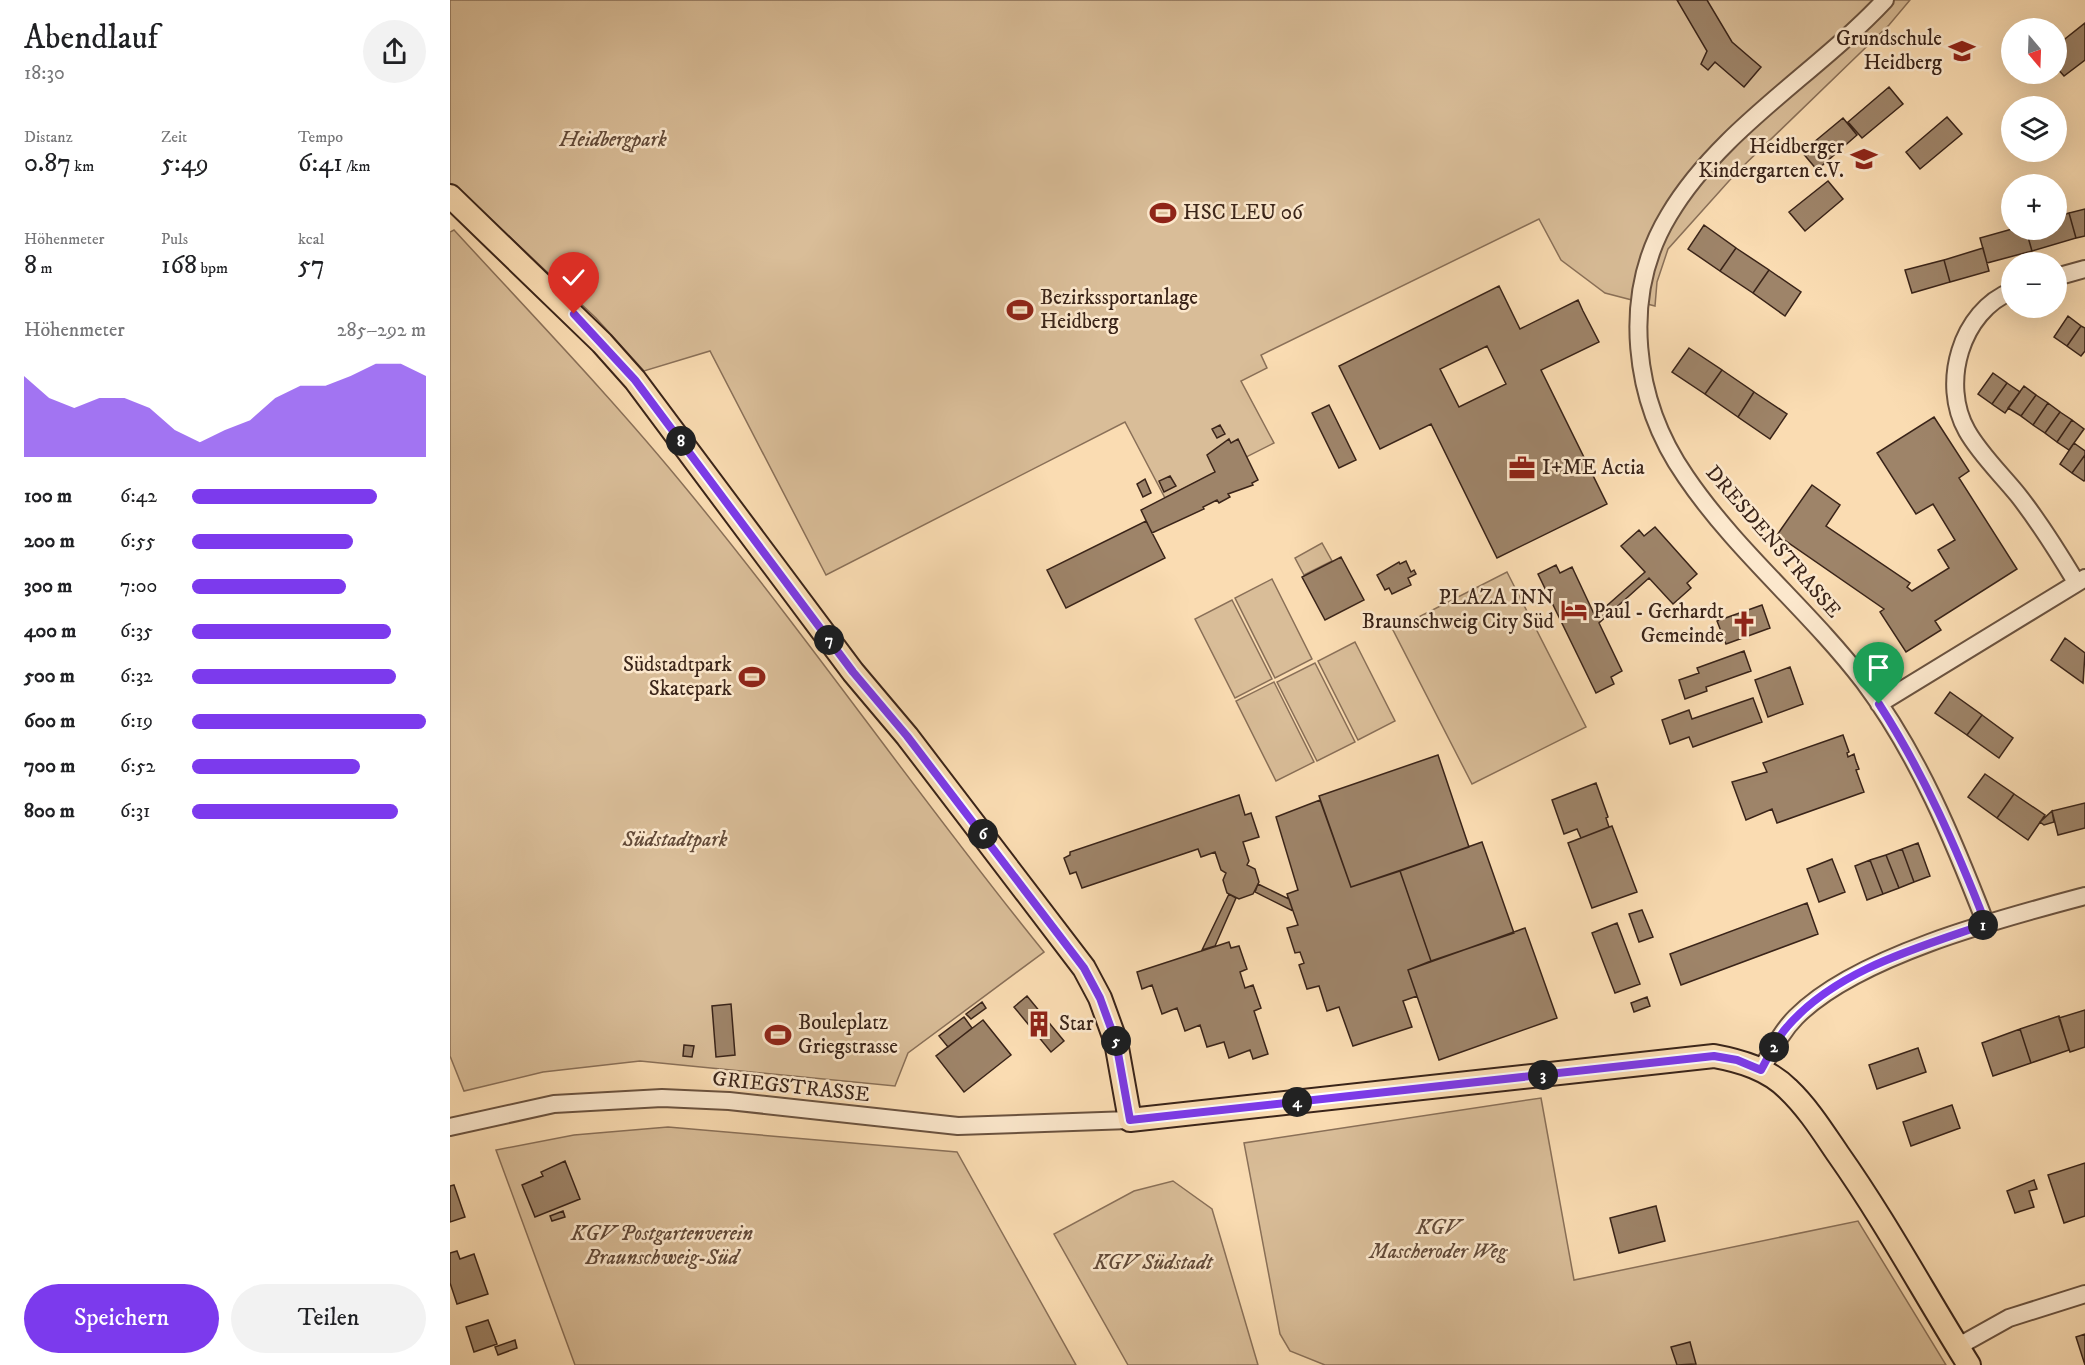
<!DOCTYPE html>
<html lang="de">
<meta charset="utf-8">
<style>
:root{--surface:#fff;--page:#f2f2f2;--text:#202124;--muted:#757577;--accent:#7c3aed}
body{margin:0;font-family:"IM FELL DW Pica",serif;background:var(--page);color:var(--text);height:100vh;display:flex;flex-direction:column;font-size:22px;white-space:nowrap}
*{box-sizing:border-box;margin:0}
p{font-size:20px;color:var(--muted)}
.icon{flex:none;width:33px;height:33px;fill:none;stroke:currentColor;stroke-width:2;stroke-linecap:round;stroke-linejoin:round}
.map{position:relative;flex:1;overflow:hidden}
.drawer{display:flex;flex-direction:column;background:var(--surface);width:450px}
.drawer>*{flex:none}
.needle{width:39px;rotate:161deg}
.controls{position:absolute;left:1551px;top:18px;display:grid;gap:12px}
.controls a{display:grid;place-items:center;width:66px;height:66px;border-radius:50%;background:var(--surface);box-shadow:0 6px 24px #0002;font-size:30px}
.pin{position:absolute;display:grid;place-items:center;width:51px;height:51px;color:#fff;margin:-62px -26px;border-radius:50% 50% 50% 0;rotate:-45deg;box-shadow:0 0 6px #0007}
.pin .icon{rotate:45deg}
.km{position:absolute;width:30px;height:30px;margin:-15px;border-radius:50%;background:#222;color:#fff;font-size:16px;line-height:30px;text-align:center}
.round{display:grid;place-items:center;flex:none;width:63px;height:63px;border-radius:32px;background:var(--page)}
.overview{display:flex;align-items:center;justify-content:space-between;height:102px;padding:0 24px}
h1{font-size:33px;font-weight:600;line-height:45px}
.stats{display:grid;grid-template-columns:repeat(3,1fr);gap:9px;height:102px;padding:6px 24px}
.stats div{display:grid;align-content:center}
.stats b{font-size:26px;font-weight:600}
.stats small{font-size:16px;font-weight:400}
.stats p{font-size:16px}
.chart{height:168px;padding:12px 24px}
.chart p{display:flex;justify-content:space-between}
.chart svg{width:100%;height:108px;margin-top:6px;fill:var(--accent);opacity:.7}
.primary-button{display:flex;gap:12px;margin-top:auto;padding:12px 24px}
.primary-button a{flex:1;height:69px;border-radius:36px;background:var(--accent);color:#fff;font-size:24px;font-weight:600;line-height:69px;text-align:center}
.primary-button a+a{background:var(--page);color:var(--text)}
ul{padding:0 24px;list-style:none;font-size:20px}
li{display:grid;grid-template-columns:96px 72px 1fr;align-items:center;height:45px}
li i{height:15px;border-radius:8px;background:var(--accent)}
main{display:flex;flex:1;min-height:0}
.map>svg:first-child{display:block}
.green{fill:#d9bd98;stroke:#8a7058;stroke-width:1.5}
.building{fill:#9e8469;stroke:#3a2419;stroke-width:1.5;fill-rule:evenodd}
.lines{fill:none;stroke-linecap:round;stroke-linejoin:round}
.minor-casing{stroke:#6a523f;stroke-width:20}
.major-casing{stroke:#3a2419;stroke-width:26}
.minor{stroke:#fce8cd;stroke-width:16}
.major{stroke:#fadcb2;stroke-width:22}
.route-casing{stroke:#fff;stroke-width:12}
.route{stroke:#7c3aed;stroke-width:8}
.labels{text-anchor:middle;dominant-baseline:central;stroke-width:5;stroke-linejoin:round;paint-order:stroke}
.poi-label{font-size:21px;fill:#3a2419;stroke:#fce8cd;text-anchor:end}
.park-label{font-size:21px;font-style:italic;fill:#624a39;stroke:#fce8cd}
.street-label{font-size:21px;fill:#3a2419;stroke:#fce8cd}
</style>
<main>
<section class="drawer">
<div class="overview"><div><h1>Abendlauf</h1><p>18:30</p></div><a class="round"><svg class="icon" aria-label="share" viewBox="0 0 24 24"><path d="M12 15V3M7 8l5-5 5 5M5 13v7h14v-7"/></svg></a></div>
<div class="stats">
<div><p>Distanz</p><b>0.87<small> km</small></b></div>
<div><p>Zeit</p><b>5:49</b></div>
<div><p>Tempo</p><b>6:41<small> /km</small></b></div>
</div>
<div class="stats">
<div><p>Höhenmeter</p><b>8<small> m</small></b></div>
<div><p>Puls</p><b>168<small> bpm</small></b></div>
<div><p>kcal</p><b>57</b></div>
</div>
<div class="chart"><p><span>Höhenmeter</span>285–292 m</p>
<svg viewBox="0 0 160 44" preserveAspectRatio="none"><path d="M0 44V11L10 20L20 24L30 20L40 20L50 24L60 33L70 38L80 33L90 29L100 20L110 15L120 15L130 11L140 6L150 6L160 11V44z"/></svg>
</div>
<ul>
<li><b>100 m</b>6:42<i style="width:79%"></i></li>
<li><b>200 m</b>6:55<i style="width:69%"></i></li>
<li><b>300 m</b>7:00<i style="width:66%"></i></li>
<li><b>400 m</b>6:35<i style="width:85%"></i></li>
<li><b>500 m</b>6:32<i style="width:87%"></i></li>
<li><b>600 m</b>6:19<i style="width:100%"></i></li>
<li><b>700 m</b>6:52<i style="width:72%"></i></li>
<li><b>800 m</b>6:31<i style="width:88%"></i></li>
</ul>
<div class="primary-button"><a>Speichern</a><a>Teilen</a></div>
</section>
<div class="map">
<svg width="1635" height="1365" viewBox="0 0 1635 1365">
<rect width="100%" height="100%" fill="#fadcb2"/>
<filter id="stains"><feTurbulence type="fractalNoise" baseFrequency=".00333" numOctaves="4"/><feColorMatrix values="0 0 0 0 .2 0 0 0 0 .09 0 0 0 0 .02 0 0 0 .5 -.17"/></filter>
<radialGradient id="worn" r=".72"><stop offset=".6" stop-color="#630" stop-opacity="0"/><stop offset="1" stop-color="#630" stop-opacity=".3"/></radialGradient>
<path class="green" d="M0,0H1460L1439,25L1287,172L1218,249L1207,282L1205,306L1155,293L1111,260L1089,219L811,355L817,368L791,381L824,443L715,498L675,422L376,575L260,351L194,371L146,318L14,194L0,196Z
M4,230C83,316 165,401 239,492C362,642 472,802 594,952L458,1053L445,1086L190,1061L93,1072L14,1091L0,1056V232Z
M872,543L882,561L854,575L845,558Z
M1057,572L1136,727L1022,784L943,630Z
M822,579L862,659L825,678L785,598Z
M782,600L822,679L785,698L745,619Z
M905,642L945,721L908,740L868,661Z
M865,663L905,742L867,761L827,682Z
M824,682L864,762L826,781L786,701Z
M1091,1098L1124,1280L1408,1221L1496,1365H875L840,1351L830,1334L794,1143Z
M218,1127L507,1152L626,1365H125L46,1150L124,1135Z
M723,1181L762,1209L808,1365H678L604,1234L684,1191Z"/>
<path class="building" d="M1227,0H1257L1282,42L1311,67L1294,87L1265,62L1258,70L1251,64L1257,51Z
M1635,23V60L1614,76L1606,67V46Z
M1439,87L1453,104L1412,138L1398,122Z
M1497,117L1512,134L1470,169L1456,152Z
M1393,118L1407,135L1367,170L1352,152Z
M1378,181L1393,199L1355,231L1339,212Z
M1635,209V236L1626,238L1619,213Z
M1619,213L1626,238L1582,251L1576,230H1606V217Z
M1254,225L1286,248L1270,271L1238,249Z
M1562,229L1576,230L1582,251L1537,263L1530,238Z
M1286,248L1319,270L1303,293L1270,271Z
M1533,248L1539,271L1500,282L1494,260Z
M1494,260L1500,282L1462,293L1455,270Z
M1319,270L1351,292L1335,316L1303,293Z
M1049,286L1070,329L1128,300L1133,311L1149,342L1091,370L1157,504L1047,558L981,424L930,449L889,366ZM1037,346L1056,384L1009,407L990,369Z
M1618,316L1631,326L1617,346L1604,337Z
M1631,326L1635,328V351L1631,356L1617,346Z
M1239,348L1272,370L1255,394L1222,372Z
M1272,370L1304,392L1288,417L1255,394Z
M1543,373L1557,383L1542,404L1528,394Z
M1557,383L1570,392L1555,413L1542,404Z
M1574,386L1586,395L1571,416L1558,408Z
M1304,392L1337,414L1320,439L1288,417Z
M1586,395L1598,403L1583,425L1571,416Z
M1598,403L1610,412L1595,433L1583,425Z
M879,405L906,460L889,468L862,413Z
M1610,412L1622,420L1607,442L1595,433Z
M1484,417L1519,471L1509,478L1567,569L1485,621L1491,630L1456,652L1430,612L1434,609L1327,535L1362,485L1390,505L1376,526L1460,583L1457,587L1462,591L1499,568L1488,550L1505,540L1483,504L1466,514L1427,453Z
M1622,420L1634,429L1619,450L1607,442Z
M770,425L775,434L767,438L762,429Z
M779,439L781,443L788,439L808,480L802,483L803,485L778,494L780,497L769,503L767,500L753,507L754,509L702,533L691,510L765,472L757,455Z
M1624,443L1635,451V455L1622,473L1610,464Z
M1635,455V480L1634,481L1622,473Z
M720,476L726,486L714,492L709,481Z
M695,479L701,493L693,497L687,484Z
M696,521L715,558L616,608L597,570Z
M1205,527L1247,574L1237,583L1241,588L1223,604L1199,578L1149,623L1172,671L1161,677L1164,684L1146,693L1088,574L1106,565L1110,573L1122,567L1145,616L1195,572L1171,546L1189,530L1194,536Z
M891,557L914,600L875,620L852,577Z
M956,561L961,572L964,570L966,574L958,578L961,585L942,594L939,588L935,590L927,575L949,562L950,564Z
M1312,605L1320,628L1276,644L1267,621Z
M1615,638L1635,653L1633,683L1601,660Z
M1294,651L1301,671L1256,687L1257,691L1235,699L1229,680L1249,673L1247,668Z
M1340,667L1353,704L1318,717L1305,680Z
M1500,692L1532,715L1517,735L1485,713Z
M1303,698L1312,722L1243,747L1239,737L1220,744L1212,720L1239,710L1242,719Z
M1532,715L1563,738L1549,758L1517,735Z
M1393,735L1399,752L1397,753L1398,757L1404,754L1406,761L1409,769L1406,770L1414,792L1327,823L1322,809L1296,820L1282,782L1317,772L1313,763Z
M988,755L1019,847L901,887L869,796Z
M1535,774L1564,794L1547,818L1518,797Z
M1146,783L1158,817L1156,818L1159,827L1131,838L1127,829L1114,834L1102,800Z
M1564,794L1595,815L1578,840L1547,818Z
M789,795L795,815L801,813L809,837L793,842L799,861L797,865L805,869L809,882L803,894L789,899L777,893L773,880L776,873L771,870L765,852L751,857L748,849L632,888L626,872L620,874L614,858L620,855V852Z
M870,800L901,887L950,871L981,961L958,970L967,996L953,1001L962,1027L903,1046L889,1007L877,1011L869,986L857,989L849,965L854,963L850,952L845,953L837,928L848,925L837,894L848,890L826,817Z
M1635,803V828L1608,835L1602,811Z
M1602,811L1604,822L1594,825L1590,822Z
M1162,826L1187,892L1142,908L1118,843Z
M1032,842L1064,933L981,961L950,871Z
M1468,843L1480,876L1464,882L1452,849Z
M1452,849L1464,882L1449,888L1436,855Z
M1436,855L1449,888L1433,894L1420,860Z
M1382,859L1395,892L1369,902L1357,869Z
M1420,860L1433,894L1417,900L1405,866Z
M808,884L839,899L843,911L805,892Z
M779,894L786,898L765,946L752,950Z
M1357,903L1368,934L1231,985L1220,954Z
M1192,910L1203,937L1189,942L1179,914Z
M1167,923L1190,984L1165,993L1142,933Z
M1075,928L1107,1018L989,1060L958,970Z
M779,942L781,948L789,946L797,969L790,972L795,988L803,985L811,1008L804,1011L818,1054L803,1059L800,1050L779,1058L774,1042L757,1047L750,1025L735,1031L727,1008L712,1014L702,985L692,989L687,972Z
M577,996L614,1041L601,1052L564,1007Z
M1197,997L1200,1006L1184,1012L1181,1003Z
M532,1002L536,1008L521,1019L516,1014Z
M281,1004L285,1055L266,1057L262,1006Z
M1635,1010V1047L1620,1052L1609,1018Z
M1609,1016L1619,1050L1581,1063L1570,1029Z
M514,1017L522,1028L498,1047L489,1036Z
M533,1020L561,1055L514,1092L486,1056Z
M1570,1029L1581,1063L1543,1076L1532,1043Z
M234,1045L244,1046L242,1057L233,1056Z
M1468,1048L1476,1072L1427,1089L1419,1065Z
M1502,1105L1510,1128L1461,1146L1453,1122Z
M115,1161L130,1199L85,1217L72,1185L93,1176L91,1172Z
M1635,1163V1216L1614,1223L1598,1175Z
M1584,1180L1587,1189L1579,1191L1584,1207L1565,1213L1557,1191Z
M4,1185L15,1217L0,1222V1186Z
M1206,1206L1215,1241L1169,1253L1160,1218Z
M113,1211L115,1217L102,1221L100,1216Z
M7,1251L10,1259L24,1254L38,1294L7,1304L0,1283V1253Z
M38,1320L47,1344L24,1352L16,1327Z
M1635,1334V1365L1626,1337Z
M65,1340L67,1348L48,1355L45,1347Z
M1240,1342L1246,1364L1227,1365L1221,1347Z"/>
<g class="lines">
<g class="minor-casing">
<path id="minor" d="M1435,0C1367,73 1270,129 1219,215C1170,296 1183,401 1236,477C1287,552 1359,610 1414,682C1469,756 1503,839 1536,924
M1606,277L1635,269
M1562,291C1511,311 1490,384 1517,431C1530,454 1551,474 1568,495C1590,523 1608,552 1626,582
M1429,704L1635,578
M1311,1070C1322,1051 1331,1032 1346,1017C1406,956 1552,918 1635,896
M0,1127L104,1104L212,1098L279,1101L508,1126L680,1120
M1507,1347L1559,1318L1635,1294"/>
</g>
<g class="major-casing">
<path id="major" d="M0,196L152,343L185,380L403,672L457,736L634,968L650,998L666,1042L680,1120L1264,1056C1291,1061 1318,1069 1338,1089C1358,1108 1373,1132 1388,1154C1436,1222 1475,1295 1519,1365"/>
</g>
<use href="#minor" class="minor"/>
<use href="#major" class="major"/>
</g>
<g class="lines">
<g class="route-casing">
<path id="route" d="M124,314L185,380L403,672L457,736L634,968L650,998L666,1042L680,1120L1264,1056L1287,1060L1311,1070C1319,1056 1326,1039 1337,1027C1386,970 1467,948 1536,924C1506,847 1474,774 1429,704"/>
</g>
<use href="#route" class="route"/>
</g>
<defs>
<g id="school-bare" transform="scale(2.07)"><path d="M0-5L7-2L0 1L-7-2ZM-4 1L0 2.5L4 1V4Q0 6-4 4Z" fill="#8f2418" stroke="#fce8cd" stroke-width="2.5" paint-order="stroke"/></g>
<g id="stadium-bare" transform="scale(2.07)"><path d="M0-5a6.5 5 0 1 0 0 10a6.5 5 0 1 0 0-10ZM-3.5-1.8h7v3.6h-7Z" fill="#8f2418" stroke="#fce8cd" stroke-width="2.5" paint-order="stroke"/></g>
<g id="office-bare" transform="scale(2.07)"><path d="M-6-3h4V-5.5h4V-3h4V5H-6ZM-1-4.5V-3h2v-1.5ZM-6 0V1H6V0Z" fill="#8f2418" stroke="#fce8cd" stroke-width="2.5" paint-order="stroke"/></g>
<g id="hotel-bare" transform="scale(2.07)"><path d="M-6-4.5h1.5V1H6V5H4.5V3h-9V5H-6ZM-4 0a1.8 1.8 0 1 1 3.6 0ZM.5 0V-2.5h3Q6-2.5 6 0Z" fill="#8f2418" stroke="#fce8cd" stroke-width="2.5" paint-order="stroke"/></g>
<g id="church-bare" transform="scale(2.07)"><path d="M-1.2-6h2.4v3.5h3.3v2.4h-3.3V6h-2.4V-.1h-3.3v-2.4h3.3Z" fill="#8f2418" stroke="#fce8cd" stroke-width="2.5" paint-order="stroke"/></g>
<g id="building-bare" transform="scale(2.07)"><path d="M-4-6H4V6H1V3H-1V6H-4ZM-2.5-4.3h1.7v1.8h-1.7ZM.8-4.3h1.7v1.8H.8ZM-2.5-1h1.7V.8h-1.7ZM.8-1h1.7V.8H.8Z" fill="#8f2418" stroke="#fce8cd" stroke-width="2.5" paint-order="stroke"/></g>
</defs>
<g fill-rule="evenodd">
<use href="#school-bare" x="1512" y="51"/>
<use href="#school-bare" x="1414" y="159"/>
<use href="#stadium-bare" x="713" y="213"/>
<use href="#stadium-bare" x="570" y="310"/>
<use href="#office-bare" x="1072" y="468"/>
<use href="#hotel-bare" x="1124" y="610"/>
<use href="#church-bare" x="1294" y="624"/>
<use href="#stadium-bare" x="302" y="677"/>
<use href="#building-bare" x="589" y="1024"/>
<use href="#stadium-bare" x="328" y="1035"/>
</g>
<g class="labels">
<g class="poi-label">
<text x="1492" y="39">Grundschule<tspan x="1492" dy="24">Heidberg</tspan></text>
<text x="1394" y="147">Heidberger<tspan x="1394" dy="24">Kindergarten e.V.</tspan></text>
<text x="733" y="213" text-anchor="start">HSC LEU 06</text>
<text x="590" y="298" text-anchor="start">Bezirkssportanlage<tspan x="590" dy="24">Heidberg</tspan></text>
<text x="1092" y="468" text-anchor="start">I+ME Actia</text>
<text x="1104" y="598">PLAZA INN<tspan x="1104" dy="24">Braunschweig City Süd</tspan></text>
<text x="1274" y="612">Paul - Gerhardt<tspan x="1274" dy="24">Gemeinde</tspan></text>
<text x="282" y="665">Südstadtpark<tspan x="282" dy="24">Skatepark</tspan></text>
<text x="348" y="1023" text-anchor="start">Bouleplatz<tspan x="348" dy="24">Griegstrasse</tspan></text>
<text x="609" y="1024" text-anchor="start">Star</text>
</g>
<g class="park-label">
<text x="163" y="140">Heidbergpark</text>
<text x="225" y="840">Südstadtpark</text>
<text x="988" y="1228">KGV<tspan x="988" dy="24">Mascheroder Weg</tspan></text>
<text x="212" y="1234">KGV Postgartenverein<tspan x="212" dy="24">Braunschweig-Süd</tspan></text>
<text x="703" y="1263">KGV Südstadt</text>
</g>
<g class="street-label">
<text transform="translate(1323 542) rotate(49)">DRESDENSTRASSE</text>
<text transform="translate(341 1087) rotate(6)">GRIEGSTRASSE</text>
</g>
</g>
<rect width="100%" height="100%" filter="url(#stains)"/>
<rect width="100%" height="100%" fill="url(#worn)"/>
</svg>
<div class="controls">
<a><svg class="needle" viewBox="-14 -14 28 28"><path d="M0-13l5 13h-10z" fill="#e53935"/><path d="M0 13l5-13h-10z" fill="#757577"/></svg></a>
<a><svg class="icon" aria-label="layers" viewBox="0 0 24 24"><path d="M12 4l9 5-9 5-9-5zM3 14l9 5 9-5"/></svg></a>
<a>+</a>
<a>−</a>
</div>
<div class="pin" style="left:1429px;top:704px;background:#1e9e55"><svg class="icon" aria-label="arrive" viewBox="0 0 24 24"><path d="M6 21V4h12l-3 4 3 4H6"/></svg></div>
<div class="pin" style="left:124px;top:314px;background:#d93025"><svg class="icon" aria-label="check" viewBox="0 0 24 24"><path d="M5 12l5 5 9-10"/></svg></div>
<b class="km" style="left:1533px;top:925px">1</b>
<b class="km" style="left:1324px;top:1047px">2</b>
<b class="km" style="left:1093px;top:1075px">3</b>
<b class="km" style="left:847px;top:1102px">4</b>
<b class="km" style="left:666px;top:1041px">5</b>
<b class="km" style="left:533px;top:834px">6</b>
<b class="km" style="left:379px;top:640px">7</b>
<b class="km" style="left:231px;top:441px">8</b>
</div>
</main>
